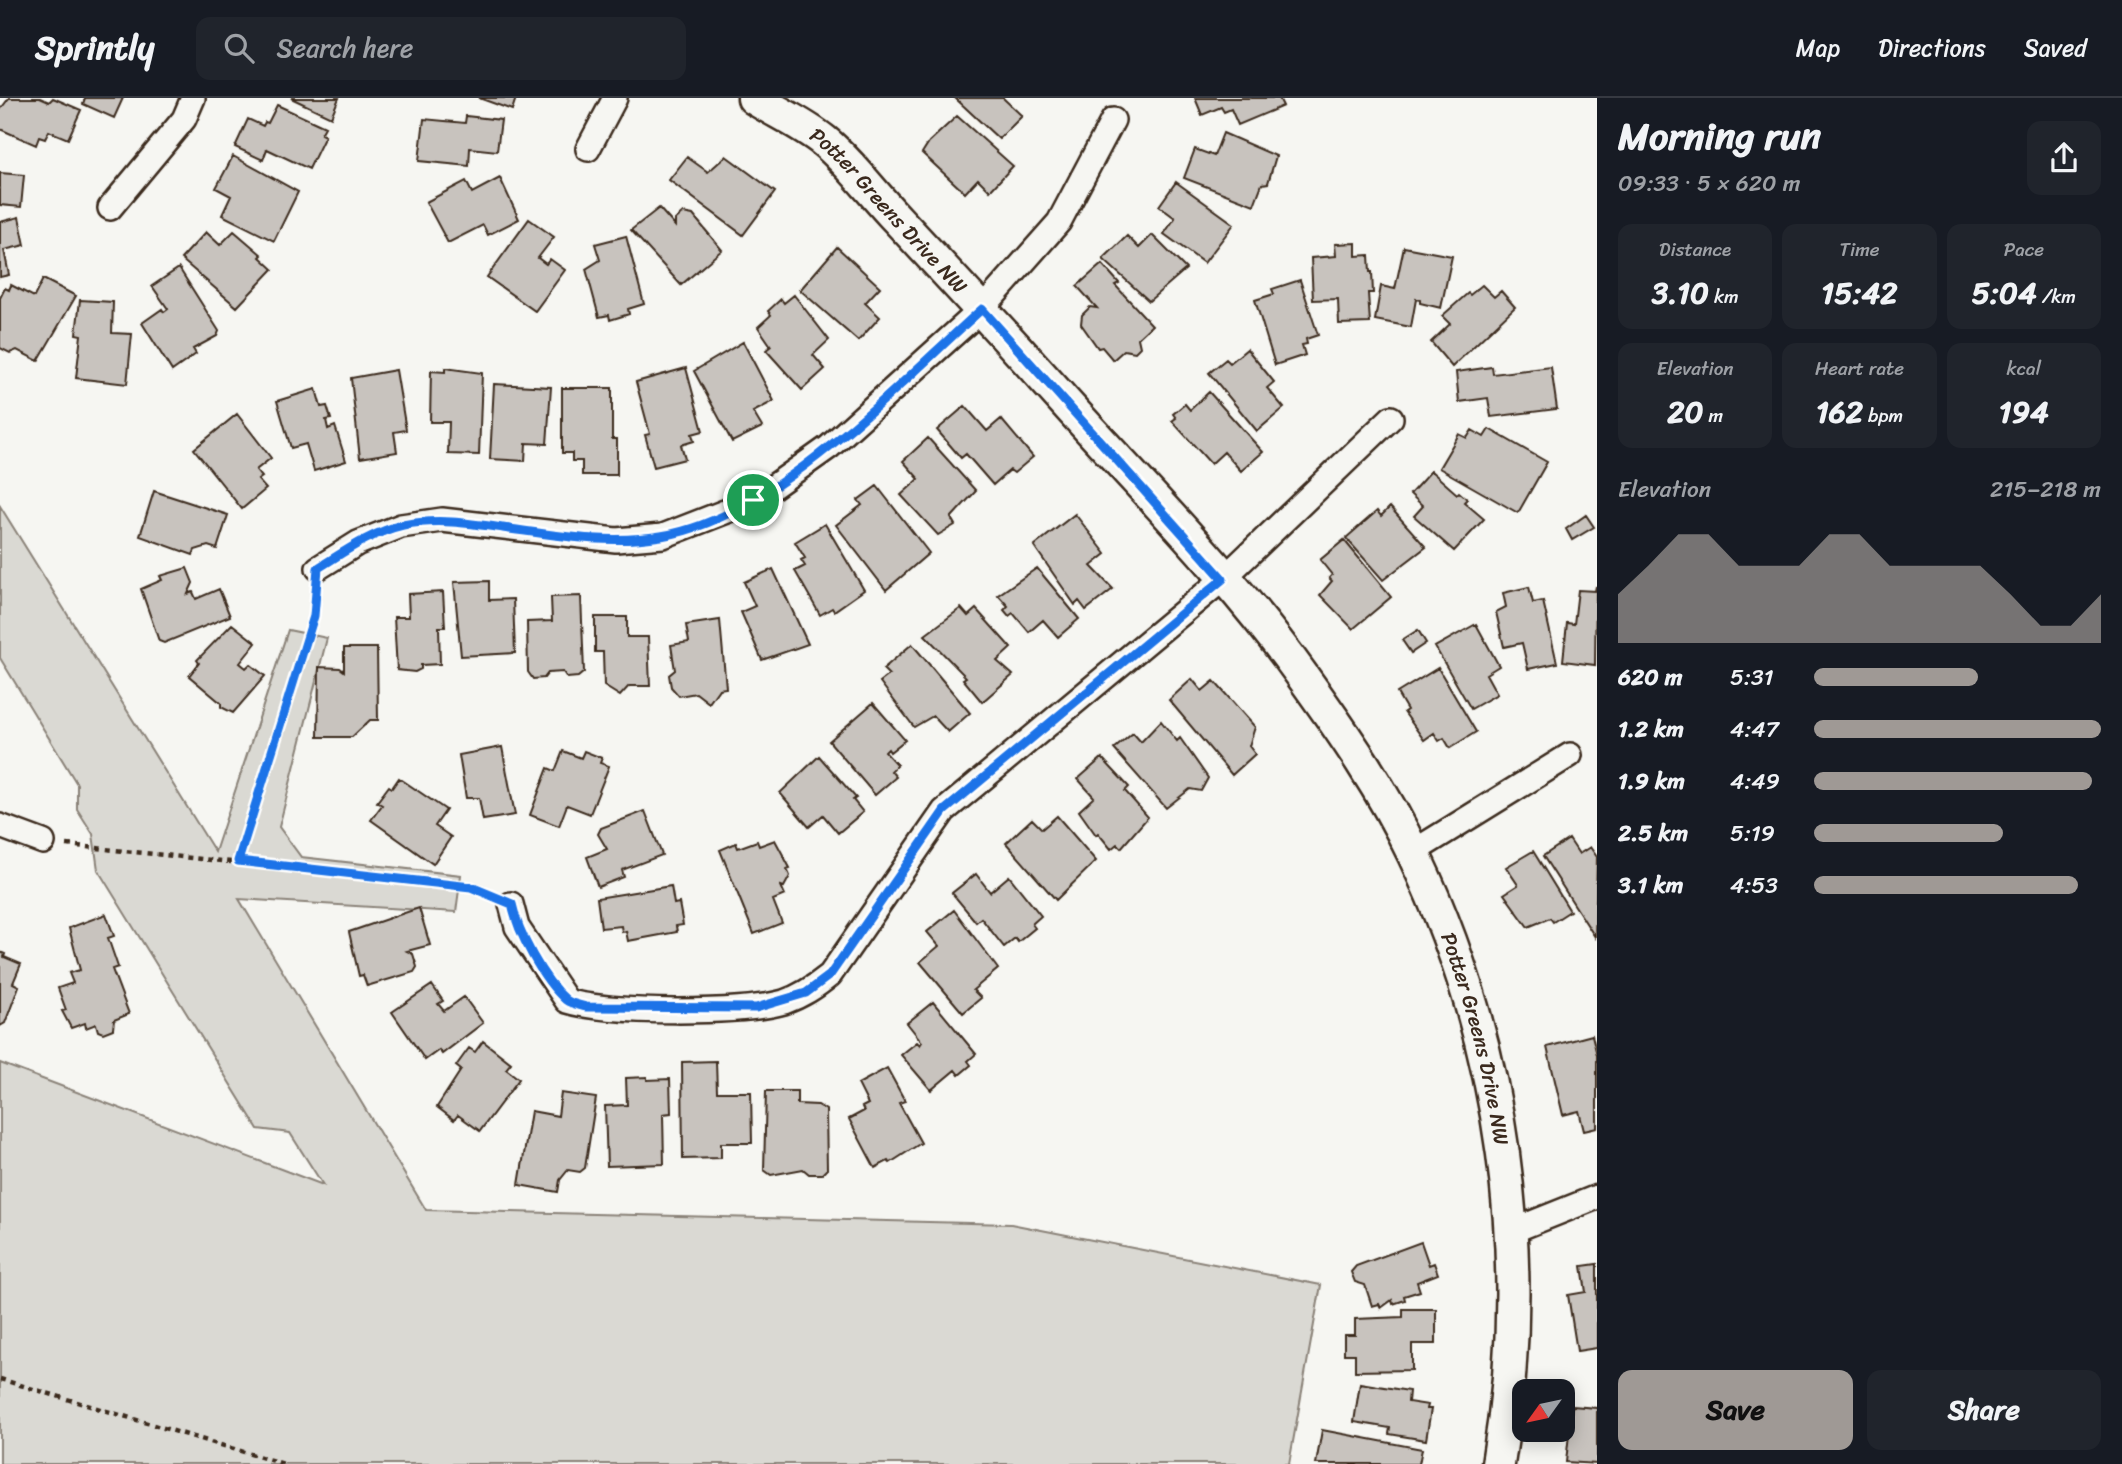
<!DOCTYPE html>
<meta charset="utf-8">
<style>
:root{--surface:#171b24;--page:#20242c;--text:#f1f3f6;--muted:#9ea1a6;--line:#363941;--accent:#9f9995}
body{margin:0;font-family:Sriracha,sans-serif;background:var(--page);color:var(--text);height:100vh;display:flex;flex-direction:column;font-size:26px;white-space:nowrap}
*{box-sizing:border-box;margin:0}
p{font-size:23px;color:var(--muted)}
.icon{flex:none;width:38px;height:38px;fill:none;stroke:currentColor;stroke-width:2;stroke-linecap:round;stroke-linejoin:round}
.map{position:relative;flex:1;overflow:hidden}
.drawer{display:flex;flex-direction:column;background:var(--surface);width:525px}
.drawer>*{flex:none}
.needle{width:46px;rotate:237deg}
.buttons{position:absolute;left:1512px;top:1281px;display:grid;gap:14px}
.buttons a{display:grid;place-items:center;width:63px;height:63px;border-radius:14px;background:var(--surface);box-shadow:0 4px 18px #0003;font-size:35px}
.pin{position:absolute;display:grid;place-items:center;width:60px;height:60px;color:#fff;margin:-30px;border:4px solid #fff;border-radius:50%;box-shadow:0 2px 7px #0007}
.round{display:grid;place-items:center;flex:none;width:74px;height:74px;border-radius:14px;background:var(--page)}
.headline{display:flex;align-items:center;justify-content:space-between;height:119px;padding:0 21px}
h1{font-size:38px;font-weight:800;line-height:52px}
.stats{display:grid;grid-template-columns:repeat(3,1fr);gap:10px;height:119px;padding:7px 21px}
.stats div{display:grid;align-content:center;border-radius:14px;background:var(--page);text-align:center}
.stats b{font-size:30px;font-weight:800}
.stats small{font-size:19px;font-weight:400}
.stats p{font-size:19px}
.chart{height:196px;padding:14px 21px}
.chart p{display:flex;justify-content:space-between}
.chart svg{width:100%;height:126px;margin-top:7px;fill:var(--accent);opacity:.7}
.action{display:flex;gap:14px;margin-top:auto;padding:14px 21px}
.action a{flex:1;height:80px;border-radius:14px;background:var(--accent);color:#111;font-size:28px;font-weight:800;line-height:80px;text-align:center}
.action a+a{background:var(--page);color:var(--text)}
ul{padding:0 21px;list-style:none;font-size:23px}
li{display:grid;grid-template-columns:112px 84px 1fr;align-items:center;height:52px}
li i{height:18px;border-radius:9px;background:var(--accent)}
header{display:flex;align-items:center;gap:42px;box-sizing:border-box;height:98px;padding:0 35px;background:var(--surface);border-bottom:2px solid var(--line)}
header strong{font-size:33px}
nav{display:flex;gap:38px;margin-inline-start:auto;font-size:24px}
.search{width:490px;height:63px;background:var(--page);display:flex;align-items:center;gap:18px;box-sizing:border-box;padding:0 24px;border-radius:14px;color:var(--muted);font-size:26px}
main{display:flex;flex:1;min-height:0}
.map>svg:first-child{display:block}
.green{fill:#dad9d3;stroke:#8a8278;stroke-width:2}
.building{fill:#c8c3be;stroke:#3b2a1e;stroke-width:2}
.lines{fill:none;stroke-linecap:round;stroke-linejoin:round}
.street-casing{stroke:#3b2a1e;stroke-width:28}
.secondary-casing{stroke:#3b2a1e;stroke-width:37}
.path{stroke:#3b2a1e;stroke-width:4.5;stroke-dasharray:5 5;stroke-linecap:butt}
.street{stroke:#f6f6f2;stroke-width:23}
.secondary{stroke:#f6f6f2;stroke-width:32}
.route-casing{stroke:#fff;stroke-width:14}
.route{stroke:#1a73e8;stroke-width:9}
.labels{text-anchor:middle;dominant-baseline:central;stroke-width:5;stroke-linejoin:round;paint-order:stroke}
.street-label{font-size:21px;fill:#3b2a1e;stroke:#f6f6f2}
</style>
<header>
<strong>Sprintly</strong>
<div class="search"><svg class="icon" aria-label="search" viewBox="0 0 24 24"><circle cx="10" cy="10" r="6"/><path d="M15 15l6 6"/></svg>Search here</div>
<nav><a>Map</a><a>Directions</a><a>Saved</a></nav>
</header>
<main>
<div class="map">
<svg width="1597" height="1366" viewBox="0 0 1597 1366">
<rect width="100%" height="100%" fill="#f6f6f2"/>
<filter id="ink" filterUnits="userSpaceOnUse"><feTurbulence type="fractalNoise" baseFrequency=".0143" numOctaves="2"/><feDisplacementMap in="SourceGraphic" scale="14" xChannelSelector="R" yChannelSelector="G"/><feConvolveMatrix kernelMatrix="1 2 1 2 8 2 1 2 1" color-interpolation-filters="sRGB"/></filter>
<g filter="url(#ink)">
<path class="green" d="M0,408L215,754L288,532L327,540L279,729L301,759L461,777L456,814L239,801L426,1112L1011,1126L1321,1187L1289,1366H0V965L323,1087L290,1035L258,1031L98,772L93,736L77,711V686L0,560Z"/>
<path class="building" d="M9,0H40L49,4L53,0L81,12L68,41L49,33L45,41L39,39L36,47L0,31V12Z
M85,0H123L114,20L83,6Z
M291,0H339L331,19Z
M479,0H516L512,12Z
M955,0H1003L1022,18L999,41Z
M1195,0H1279L1283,8L1238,27L1231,11L1224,14L1221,9L1202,17Z
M277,7L325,29L321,36L325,38L309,71L267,51L263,62L235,49L248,21L263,28L265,24L268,25Z
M466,18L501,22L497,53L470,50L469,68L419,63L424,21L465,25Z
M957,18L1013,68L990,93L978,81L965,95L922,55L929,44Z
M1223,35L1276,58L1268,85L1262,86L1254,107L1184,80L1195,51L1214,58Z
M233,58L298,94L274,143L222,117L231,98L216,90Z
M726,58L775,94L743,137L669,82L687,59L708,74Z
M0,75L24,77L21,109L0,107Z
M500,80L519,121L488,137L483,127L448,145L426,104L466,83L472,95Z
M1176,84L1234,126L1204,165L1164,136L1175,120L1159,108Z
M659,110L675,128V122L683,115L693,117L722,152L681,187L631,132Z
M19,119L25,147L4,152L9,177L0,179V124Z
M529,121L554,139L538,160L546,166L550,161L565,172L535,213L487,179Z
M234,133L262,157L260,159L273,171L237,209L181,161L206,134L220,147Z
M1152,137L1186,171L1149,203L1103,161L1127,138L1139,150Z
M626,138L644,206L628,211L629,216L610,222L609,217L599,219L586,171L600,162L595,146Z
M1356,145V158L1369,157L1370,174H1372L1373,195H1368L1370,225L1339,226L1338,201L1313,202L1311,160L1336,158L1335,146Z
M837,149L880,189L865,205L880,219L858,243L800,192Z
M1404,149L1452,158L1441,210L1420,205V202L1416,201L1411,229L1375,222L1381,188L1395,191Z
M1102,166L1119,185L1115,187L1152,227L1138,240L1140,249L1135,254L1124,252L1113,262L1102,249L1098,250L1081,226L1082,217L1090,209L1097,210L1077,188Z
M179,170L219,233L217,238L193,251L196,256L172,273L142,225L162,211L164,214L168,211L152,188Z
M43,181L76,198L38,263L17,252L10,255L0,250V200L5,190L9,192L11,187L34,199Z
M1300,182L1318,237L1306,241L1307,246L1302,247L1305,257L1275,267L1255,202L1274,196L1272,191Z
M1482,187L1494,199L1501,193L1515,209L1452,269L1431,244L1450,226L1442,218L1468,195L1470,197Z
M794,197L829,242L813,257L825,271L802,292L766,252L771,248L758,229L771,217L768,213L781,201L784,205Z
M80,202L113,204L112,235L132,236L127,286L76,280L81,237L76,236Z
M743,244L774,303L753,314L762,329L732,344L694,273Z
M1247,251L1274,284L1267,290L1284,310L1257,333L1209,275L1226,261L1230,265Z
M1492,269L1493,276L1551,269L1557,311L1491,319L1488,300L1459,304L1456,274Z
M445,270L482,275L479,357L448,356L449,324H430L431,273L445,274Z
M686,270L703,333L692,336L694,343L681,347L685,361L654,369L645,337L650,336L636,284Z
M396,272L406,332L394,334L397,354L360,360L351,280Z
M494,286L551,289L547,346L526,345L525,363L490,361Z
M562,290H612V341H617V377H582V363H572V355H562Z
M316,291L321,309L327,308L331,321L326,322L328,331L335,328L346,363L314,373L306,346L291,350L277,303Z
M1209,294L1263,354L1241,373L1224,354L1211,366L1172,323L1176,320L1173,316L1185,306L1190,312Z
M965,308L987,333L1001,321L1033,359L1014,375L1010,372L993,387L966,356L961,360L937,332Z
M237,316L271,360L256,372L262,379L258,382L266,391L242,411L194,351Z
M1489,331L1547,364L1518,415L1439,370L1459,336L1467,340L1472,332L1484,339Z
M928,340L976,393L951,420L955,427L938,437L901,397L919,381L903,363Z
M1431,373L1457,396L1459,394L1467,401L1464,404L1484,421L1454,453L1414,418L1423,408L1410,396Z
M877,388L929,455L886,492L836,427L862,407L858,402Z
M154,393L228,417L217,451L208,448L195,452L193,457L140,438Z
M1390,409L1426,449L1383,482L1346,440L1377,413L1381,418Z
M1075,416L1106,456L1091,468L1113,491L1086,512L1079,503L1075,507L1034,448Z
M1586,417L1594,429L1572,442L1566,431Z
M825,426L864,492L834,513L832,510L820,517L795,473L805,468L801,462L805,460L795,444Z
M1344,442L1391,499L1353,531L1320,497L1332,483L1329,480L1332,477L1320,462Z
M187,470L193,485L188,496L193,494L196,501L219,491L230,518L164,545L159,543L141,491L162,482L160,478Z
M1037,470L1079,521L1058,539L1043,522L1029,534L1013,515L1009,518L1004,512L1008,508L998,497Z
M773,471L808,546L762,562L741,514L755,508L744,484Z
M489,483V502L513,501L515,555L461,558L454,484Z
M1596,488L1595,567L1563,563L1567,525L1574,526L1578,492L1595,493Z
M1529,489L1533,505L1543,503L1557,565L1528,571L1522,545L1504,549L1496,514L1506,509L1503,495Z
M443,494L445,529H439L440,566L421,567V571L415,574L397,572L394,519H409L408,496Z
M581,498L584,574L578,579L567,580L563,574L548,575L544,580L533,581L528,574L527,524L552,523L551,499Z
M961,510L968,518L976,511L1011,550L997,563L1013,577L982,604L963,581L966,579L925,537Z
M595,519H627V539H648L650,588H629L620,598L604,588L603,554H595Z
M720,522L726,590L719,591L709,605L696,595L679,598L671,589L669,577L675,572L671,547L689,544L686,527Z
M232,526L256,545L240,565L246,570L250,566L265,578L233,615L221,609V605L189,578L199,565L197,562Z
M1476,526L1499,568L1486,576L1497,596L1471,611L1435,549Z
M1418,532L1426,545L1411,555L1402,542Z
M912,546L970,615L948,634L933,618L914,629L880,584L889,577L883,571Z
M344,550H377L378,622H370L352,639H318L319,569L340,570L344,573Z
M1438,570L1476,634L1450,650L1444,640L1439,643L1434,635L1424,642L1404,614L1407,612L1397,595Z
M1192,581L1202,593L1214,583L1255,629L1249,648L1255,656L1232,677L1169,602Z
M873,605L905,642L890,654L888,651L885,654L897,667L891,673L896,679L875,697L829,643Z
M1161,623L1177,643L1180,640L1208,680L1201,693L1190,691L1166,710L1114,651L1133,635L1141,644Z
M502,649L515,717L483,722L479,700H466L459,657Z
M563,653L581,660L584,653L602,660L600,665L609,668L590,716L567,707L559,728L530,717L548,670L555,673Z
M819,658L856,700L853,702L863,714L838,735L823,717L809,729L780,695Z
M1102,660L1129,689L1125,693L1148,719L1121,750L1117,746L1111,751L1098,735L1096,737L1079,713L1094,699L1078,681Z
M399,680L446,712L435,728L451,739L433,766L371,722L382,707L377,704L389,688L392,690Z
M645,713L662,757L622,772L624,779L598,789L587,759L607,751L598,736L601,730Z
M1057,718L1096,763L1056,802L1006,745L1032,721L1042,731Z
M1569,741L1579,756L1590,749L1597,759L1595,839L1543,758Z
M775,742L790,770L787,771L790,778L784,789L781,788L785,797L773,802L782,825L754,836L720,752L736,745L738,750L757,743L759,748Z
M1533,753L1570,813L1553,824L1550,820L1528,829L1504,796L1518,787L1506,769Z
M976,776L990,794L1009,778L1041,818L1032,826L1035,830L1018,844L1015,840L1004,849L981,820L976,824L952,795Z
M671,788L674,806L679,805L683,827L676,828L677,834L628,843L626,833L622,834L621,828L601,830L597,800Z
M419,810L430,847L407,853L413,856L417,869L414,874L367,888L363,877L359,878L349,834Z
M954,812L998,871L973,892L981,900L963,915L920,864L939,848L927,834Z
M106,816L114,838L108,840L118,869L112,871L129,916L114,922L113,931L103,935L98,933L96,926L86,930L85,925L71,930L62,913L66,912L58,890L73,885L69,875L80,872L69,830Z
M0,854L5,856L4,859L21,866L13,885L19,888L5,925L0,928Z
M432,887L443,903L438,906L444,913L464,899L483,925L442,956L439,952L425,962L392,914Z
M933,904L976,956L968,963L971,967L959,977L955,972L931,992L901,957L917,944L920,947L922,944L907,925Z
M1592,937L1597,957V1030L1584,1033L1579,1013L1563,1017L1547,949Z
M483,943L511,965L506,971L519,981L480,1033L458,1017L454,1022L437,1009L461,972L456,968L469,950L475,954Z
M716,963L717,994H751L752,1045H721V1060L683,1061L682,964Z
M887,970L905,1003L899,1005L921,1045L890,1065L888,1063L875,1070L849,1021L864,1013L862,1009L868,1006L858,986Z
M647,979V982L670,981L671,1015L663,1016L664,1066L607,1068L605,1008L627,1007L626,980Z
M766,993H797V1006L818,1007L826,1012L827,1071L822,1076H809L803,1071L771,1077L764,1072Z
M561,995L596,1000L585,1070L580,1074L568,1072L560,1082L558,1094L519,1087L531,1013L558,1018Z
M1421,1144L1429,1167L1434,1165L1438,1176L1417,1184L1420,1193L1404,1198L1405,1202L1393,1206L1392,1202L1381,1210L1379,1206L1372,1208L1365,1187L1355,1184L1351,1174L1356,1168Z
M1597,1166V1250L1577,1253L1568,1197L1586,1194L1582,1168Z
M1403,1211H1436V1246H1412V1272L1355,1273V1256H1344V1237H1355V1221L1403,1219Z
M1360,1285L1409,1293L1408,1304L1428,1307L1427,1311H1431L1426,1342L1389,1336L1390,1330L1354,1324Z
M1572,1308L1597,1310V1366L1566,1364Z
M1322,1332L1422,1351L1419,1366H1316Z"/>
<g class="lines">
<g class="street-casing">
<path id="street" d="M588,51L615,0
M110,110L184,21L193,0
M318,470L358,445L401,428L442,422L616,442L663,438L753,403L829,349L982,211L1059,124L1113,22
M0,728L43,744
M1413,754L1570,657
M511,806L517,829L567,903C608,916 743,916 784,904C802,898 815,889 830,877L944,713L1223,481L1391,320
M1512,1133L1597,1099"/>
</g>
<g class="secondary-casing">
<g id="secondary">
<path id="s1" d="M754,0C776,14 803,26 824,43C851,65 873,96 897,121C953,181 1009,241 1064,303C1144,392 1231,478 1301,576C1342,633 1384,693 1414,757C1504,946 1533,1160 1498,1366"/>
</g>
</g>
<path class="path" d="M67,747L471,789L488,796
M238,763L314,518L316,492
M0,1281L284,1366"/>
<use href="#street" class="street"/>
<use href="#secondary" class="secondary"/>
</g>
</g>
<g class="lines" filter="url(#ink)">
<g class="route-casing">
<path id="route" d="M982,211L1223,481L944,713L830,877L806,895L756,910L586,909C580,907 571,906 566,902C543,882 518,835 512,806L471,789L238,763L314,518L318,470C344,454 372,434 403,427C437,420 469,425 503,430C555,437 608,447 661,438C775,420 898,286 982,211Z"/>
</g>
<use href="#route" class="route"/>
</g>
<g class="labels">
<g class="street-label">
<text stroke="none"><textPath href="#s1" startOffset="177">Potter Greens Drive NW</textPath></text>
<text stroke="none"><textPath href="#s1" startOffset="1206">Potter Greens Drive NW</textPath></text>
</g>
</g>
</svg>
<div class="buttons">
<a><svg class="needle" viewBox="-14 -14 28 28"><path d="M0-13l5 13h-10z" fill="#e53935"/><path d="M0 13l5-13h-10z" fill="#9ea1a6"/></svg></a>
</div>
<div class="pin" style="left:753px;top:402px;background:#1e9e55"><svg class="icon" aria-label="arrive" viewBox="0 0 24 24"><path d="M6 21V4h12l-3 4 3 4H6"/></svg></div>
</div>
<section class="drawer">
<div class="headline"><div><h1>Morning run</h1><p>09:33 · 5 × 620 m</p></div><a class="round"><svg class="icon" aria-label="share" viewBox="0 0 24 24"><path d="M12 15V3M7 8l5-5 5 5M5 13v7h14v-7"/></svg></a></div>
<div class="stats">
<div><p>Distance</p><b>3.10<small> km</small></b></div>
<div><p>Time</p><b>15:42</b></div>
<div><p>Pace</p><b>5:04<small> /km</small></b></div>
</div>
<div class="stats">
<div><p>Elevation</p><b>20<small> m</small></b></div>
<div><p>Heart rate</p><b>162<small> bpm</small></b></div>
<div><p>kcal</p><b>194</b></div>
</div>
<div class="chart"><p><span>Elevation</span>215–218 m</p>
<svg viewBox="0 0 160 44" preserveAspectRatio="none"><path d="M0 44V27L10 17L20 6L30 6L40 17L50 17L60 17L70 6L80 6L90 17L100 17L110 17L120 17L130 27L140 38L150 38L160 27V44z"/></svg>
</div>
<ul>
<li><b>620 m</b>5:31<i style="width:57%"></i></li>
<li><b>1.2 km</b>4:47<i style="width:100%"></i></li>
<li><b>1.9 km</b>4:49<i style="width:97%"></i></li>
<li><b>2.5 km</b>5:19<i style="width:66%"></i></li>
<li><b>3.1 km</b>4:53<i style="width:92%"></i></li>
</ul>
<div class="action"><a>Save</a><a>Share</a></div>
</section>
</main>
